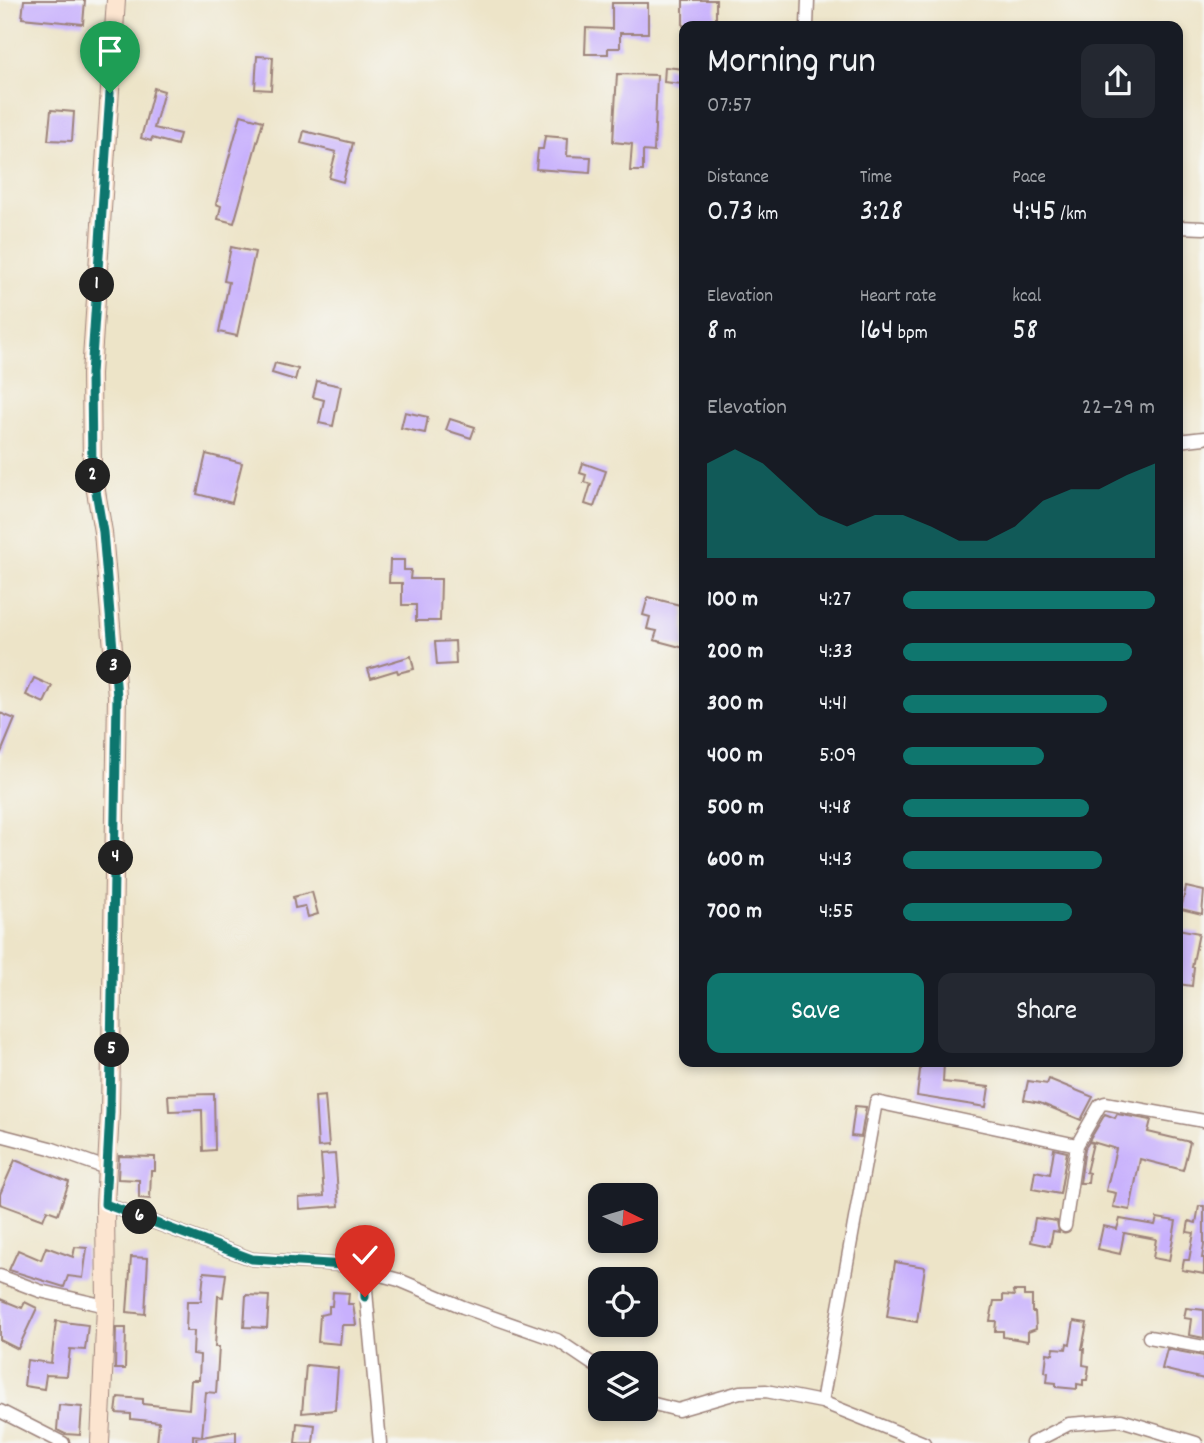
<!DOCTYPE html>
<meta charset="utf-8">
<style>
:root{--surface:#171b24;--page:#242831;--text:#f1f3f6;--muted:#9ea1a6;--accent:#0f766e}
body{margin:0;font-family:Dekko,sans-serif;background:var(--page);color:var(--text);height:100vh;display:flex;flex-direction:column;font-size:26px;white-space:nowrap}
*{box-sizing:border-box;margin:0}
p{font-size:23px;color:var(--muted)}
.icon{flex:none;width:38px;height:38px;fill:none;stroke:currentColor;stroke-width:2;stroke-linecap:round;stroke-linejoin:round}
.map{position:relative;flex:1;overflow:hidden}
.panel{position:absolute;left:679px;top:21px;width:504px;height:1046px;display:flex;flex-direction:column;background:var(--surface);border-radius:14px;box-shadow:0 4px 10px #0003}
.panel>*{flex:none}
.needle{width:46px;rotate:95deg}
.controls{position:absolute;left:588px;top:1183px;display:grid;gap:14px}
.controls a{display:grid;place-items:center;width:70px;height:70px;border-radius:14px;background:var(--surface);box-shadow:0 4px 10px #0003;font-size:35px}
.pin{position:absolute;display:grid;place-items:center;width:60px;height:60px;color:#fff;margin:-72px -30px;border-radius:50% 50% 50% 0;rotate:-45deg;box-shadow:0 0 7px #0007}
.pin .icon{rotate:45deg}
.km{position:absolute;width:35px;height:35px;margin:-18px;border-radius:50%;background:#222;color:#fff;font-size:19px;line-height:35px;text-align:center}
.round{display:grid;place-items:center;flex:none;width:74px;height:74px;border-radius:14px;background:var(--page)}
.summary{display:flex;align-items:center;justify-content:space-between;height:119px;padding:0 28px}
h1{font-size:38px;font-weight:600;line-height:52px}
.metrics{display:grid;grid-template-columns:repeat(3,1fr);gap:10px;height:119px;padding:7px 28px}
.metrics div{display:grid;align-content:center}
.metrics b{font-size:30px;font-weight:600}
.metrics small{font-size:19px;font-weight:400}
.metrics p{font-size:19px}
.chart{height:196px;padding:14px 28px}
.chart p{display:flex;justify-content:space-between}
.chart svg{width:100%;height:126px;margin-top:7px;fill:var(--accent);opacity:.7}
.primary-button{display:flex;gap:14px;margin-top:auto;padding:14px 28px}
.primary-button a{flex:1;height:80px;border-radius:14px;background:var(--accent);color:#fff;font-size:28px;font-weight:600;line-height:80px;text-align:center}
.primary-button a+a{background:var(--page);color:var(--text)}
ul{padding:0 28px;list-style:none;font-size:23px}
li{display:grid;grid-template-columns:112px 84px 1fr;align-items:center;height:52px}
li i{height:18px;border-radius:9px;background:var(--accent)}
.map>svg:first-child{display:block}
.building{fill:#c8b0fd}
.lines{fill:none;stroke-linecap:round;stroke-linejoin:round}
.street-casing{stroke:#9c827a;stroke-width:15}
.secondary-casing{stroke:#9c827a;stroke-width:20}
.street{stroke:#fff;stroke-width:12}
.secondary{stroke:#fce5d0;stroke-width:18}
.route-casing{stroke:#fff;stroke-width:14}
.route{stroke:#0f766e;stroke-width:9}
</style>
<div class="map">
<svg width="1204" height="1443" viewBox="0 0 1204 1443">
<rect width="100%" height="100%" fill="#f6f6f2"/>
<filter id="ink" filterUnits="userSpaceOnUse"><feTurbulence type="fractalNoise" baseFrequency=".0143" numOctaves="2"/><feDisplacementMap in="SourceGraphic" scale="14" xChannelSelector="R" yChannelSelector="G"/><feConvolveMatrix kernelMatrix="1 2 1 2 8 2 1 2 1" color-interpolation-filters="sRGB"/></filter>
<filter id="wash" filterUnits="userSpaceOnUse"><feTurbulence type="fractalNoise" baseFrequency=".00686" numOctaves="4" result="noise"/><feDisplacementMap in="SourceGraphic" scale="28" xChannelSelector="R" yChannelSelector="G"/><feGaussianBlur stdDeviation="1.57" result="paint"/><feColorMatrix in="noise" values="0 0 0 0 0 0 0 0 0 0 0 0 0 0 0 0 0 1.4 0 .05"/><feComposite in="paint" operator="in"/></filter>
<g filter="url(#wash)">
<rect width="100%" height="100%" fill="#ede4c8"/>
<g id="blocks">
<path class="building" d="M24,0H85L83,24L22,18Z
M683,0H716V26H683Z
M612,3H648V33H620V48H608V54H585L586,28L612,29Z
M257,56L273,57L271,90L255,89Z
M665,67L684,69L682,84L664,82Z
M617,74L657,75L654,152L643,151V171H630L632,144L613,142Z
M154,88L164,91L154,128L180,134L177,145L152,138L151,141L141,138Z
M51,110L74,112L72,141L48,140Z
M241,115L263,121L234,223L218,219L221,206L216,204Z
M304,131L353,143L343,182L329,178L336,152L301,143Z
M545,136L568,138L567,156L591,157L590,173L536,169L538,149H543Z
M231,247L255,252L237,336L219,332L229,282L224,281Z
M275,363L298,369L295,380L272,373Z
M317,381L341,386L333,426L319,423L324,400L313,397Z
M405,412L428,417L425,433L401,428Z
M450,419L475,427L471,438L446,430Z
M206,454L242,463L232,503L197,494Z
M583,463L606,471L594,507L585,504L591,484L584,482L586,475L580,473Z
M390,560H404V570H411L410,579H441L440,621H416V605H402V583H389Z
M648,597L684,606V648L654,640L657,631L647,629L650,617L643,615Z
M455,641L456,664L437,665L435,642Z
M411,656L414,669L398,673L397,670L371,678L368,669Z
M34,678L52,686L44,703L26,695Z
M0,713L15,719L0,755Z
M1186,887L1204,891L1202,914L1181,909Z
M312,892L318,914L308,917L305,906L295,908L293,897Z
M1178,929L1199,933L1192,967H1194L1192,986L1178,984Z
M921,1062H944L943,1082L989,1087L986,1107L917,1096Z
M1049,1079L1093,1097L1081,1120L1040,1103L1024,1100L1028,1081L1047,1084Z
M214,1094L215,1150L203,1151L202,1110L169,1111L168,1095Z
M325,1096L329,1146L318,1147L315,1097Z
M855,1106L866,1107L861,1137L851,1136Z
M1105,1114L1115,1118L1117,1114L1151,1120L1148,1132L1190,1142L1183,1170L1140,1159L1130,1210L1113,1207L1116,1193L1106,1191L1116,1149L1089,1141Z
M1089,1142L1093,1143L1086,1172L1089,1173L1088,1183H1080L1085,1148Z
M1054,1149L1067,1152L1060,1194L1032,1189L1035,1171L1050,1174Z
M335,1154L339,1206L300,1209L299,1198L324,1196L321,1155Z
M119,1156L155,1157V1171H151L150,1199L139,1198V1180L118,1179Z
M15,1160L69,1182L58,1214L47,1210L43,1220L0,1204V1194Z
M1199,1206H1204V1245L1202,1258H1204V1274L1182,1270L1184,1260H1189L1194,1233L1187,1232L1189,1221L1196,1223Z
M1035,1218L1057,1221L1059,1232L1053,1231L1050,1246L1031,1242Z
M1157,1218L1176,1221L1169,1261L1153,1258L1156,1239L1124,1233L1120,1254L1098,1249L1103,1226L1117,1229L1120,1219L1155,1225Z
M46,1247L73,1257L75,1247L87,1248L83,1278L68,1276L64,1287L9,1270L18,1250L41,1260Z
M131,1257L148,1258L145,1314L127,1312Z
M895,1262L925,1267L917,1322L887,1317Z
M204,1272L226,1274L223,1297L218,1296L215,1347H219L216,1393L206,1392L202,1436L193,1435V1443H157L159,1422L131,1419V1414L116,1413L118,1397L143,1399V1404L189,1409L191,1380H199L200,1355L193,1354L194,1331H186L187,1301H201Z
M1013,1291H1024V1296H1032V1312H1035L1036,1329L1028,1332V1341L1003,1337V1331H995L996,1321H990L994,1301H1003V1295L1014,1296Z
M333,1292L349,1293L348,1304H353L356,1325H342L340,1344L318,1342L320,1315L329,1313V1306H332Z
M246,1295L269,1296L267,1328L244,1327Z
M0,1299L22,1308L25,1302L37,1308L18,1349L0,1340Z
M1186,1308L1204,1310V1338L1189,1335L1191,1319L1184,1318Z
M56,1321L88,1325L85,1350L70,1349L67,1376L46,1375L44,1389L24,1386L27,1360L51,1363Z
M1074,1321L1087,1323L1082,1349H1084L1083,1365L1089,1366L1087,1380H1083V1385L1077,1384V1389L1056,1387V1383L1047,1382L1048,1373L1045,1372L1047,1353L1053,1354L1054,1348L1066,1349L1067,1343L1070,1344Z
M116,1328H126L125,1369H115Z
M1167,1349L1204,1356V1379L1162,1369Z
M306,1365L338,1368L335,1410L302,1413Z
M59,1405L82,1407L80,1435L65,1434L57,1430Z
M297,1423L315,1425L313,1443H295Z
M236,1431V1443H197L196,1438Z"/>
</g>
</g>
<g filter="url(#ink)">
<use href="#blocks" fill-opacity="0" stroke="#9c827a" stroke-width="2"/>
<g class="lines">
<g class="street-casing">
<path id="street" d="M807,26L808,0
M1178,227L1204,228
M1178,441L1204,438
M0,1135L50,1148L106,1168
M105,1204L252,1259L344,1265L399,1280L463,1307L557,1340L600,1369
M1065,1226L1077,1145L1100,1105L1105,1103L1204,1121
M364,1270L380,1443
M0,1276L40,1291L106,1306
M1149,1337L1204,1347
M646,1398L654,1404L678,1410L740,1392L766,1391L822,1402L924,1443
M822,1402L876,1102L1077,1145
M0,1411L63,1443
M1032,1443L1069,1424L1121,1420L1196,1443"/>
</g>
<g class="secondary-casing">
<path id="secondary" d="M100,1443L106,1306L105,1204L110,1112L117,696L103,532L92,468L91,374L116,0"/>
</g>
<use href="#street" class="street"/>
<use href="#secondary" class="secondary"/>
</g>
</g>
<g class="lines" filter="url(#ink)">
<g class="route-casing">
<path id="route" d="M110,93L91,374L92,468L103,532L117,696L110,1112L105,1204L252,1259L344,1265L364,1270L365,1297"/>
</g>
<use href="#route" class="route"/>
</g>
</svg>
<div class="controls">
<a><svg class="needle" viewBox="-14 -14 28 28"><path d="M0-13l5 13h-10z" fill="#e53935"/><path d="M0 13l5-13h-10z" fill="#9ea1a6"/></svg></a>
<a><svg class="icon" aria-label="locate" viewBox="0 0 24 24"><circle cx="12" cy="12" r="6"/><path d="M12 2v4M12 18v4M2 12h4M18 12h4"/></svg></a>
<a><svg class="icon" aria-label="layers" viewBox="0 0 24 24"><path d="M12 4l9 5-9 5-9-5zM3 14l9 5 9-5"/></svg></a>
</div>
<div class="pin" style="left:110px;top:93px;background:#1e9e55"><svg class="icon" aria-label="arrive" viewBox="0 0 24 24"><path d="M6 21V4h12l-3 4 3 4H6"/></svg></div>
<div class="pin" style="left:365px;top:1297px;background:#d93025"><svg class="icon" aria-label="check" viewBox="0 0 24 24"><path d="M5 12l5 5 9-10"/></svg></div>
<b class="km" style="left:97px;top:285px">1</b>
<b class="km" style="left:93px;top:476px">2</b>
<b class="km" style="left:114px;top:667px">3</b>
<b class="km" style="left:116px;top:858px">4</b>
<b class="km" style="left:112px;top:1050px">5</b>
<b class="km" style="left:140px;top:1217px">6</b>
<section class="panel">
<div class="summary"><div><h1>Morning run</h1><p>07:57</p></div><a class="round"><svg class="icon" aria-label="share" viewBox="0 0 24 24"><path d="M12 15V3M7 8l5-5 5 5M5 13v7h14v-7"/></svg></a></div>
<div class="metrics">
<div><p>Distance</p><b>0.73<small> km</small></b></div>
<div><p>Time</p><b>3:28</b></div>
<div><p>Pace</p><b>4:45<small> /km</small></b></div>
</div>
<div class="metrics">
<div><p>Elevation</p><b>8<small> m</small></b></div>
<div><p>Heart rate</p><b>164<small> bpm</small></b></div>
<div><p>kcal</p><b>58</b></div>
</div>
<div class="chart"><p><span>Elevation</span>22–29 m</p>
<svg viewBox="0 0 160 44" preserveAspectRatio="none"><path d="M0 44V11L10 6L20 11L30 20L40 29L50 33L60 29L70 29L80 33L90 38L100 38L110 33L120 24L130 20L140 20L150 15L160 11V44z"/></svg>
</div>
<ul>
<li><b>100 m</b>4:27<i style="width:100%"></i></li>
<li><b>200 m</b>4:33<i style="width:91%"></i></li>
<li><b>300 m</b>4:41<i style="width:81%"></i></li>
<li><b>400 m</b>5:09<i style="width:56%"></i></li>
<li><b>500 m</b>4:48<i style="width:74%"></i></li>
<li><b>600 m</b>4:43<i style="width:79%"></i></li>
<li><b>700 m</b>4:55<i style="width:67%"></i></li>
</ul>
<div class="primary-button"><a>Save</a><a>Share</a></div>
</section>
</div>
